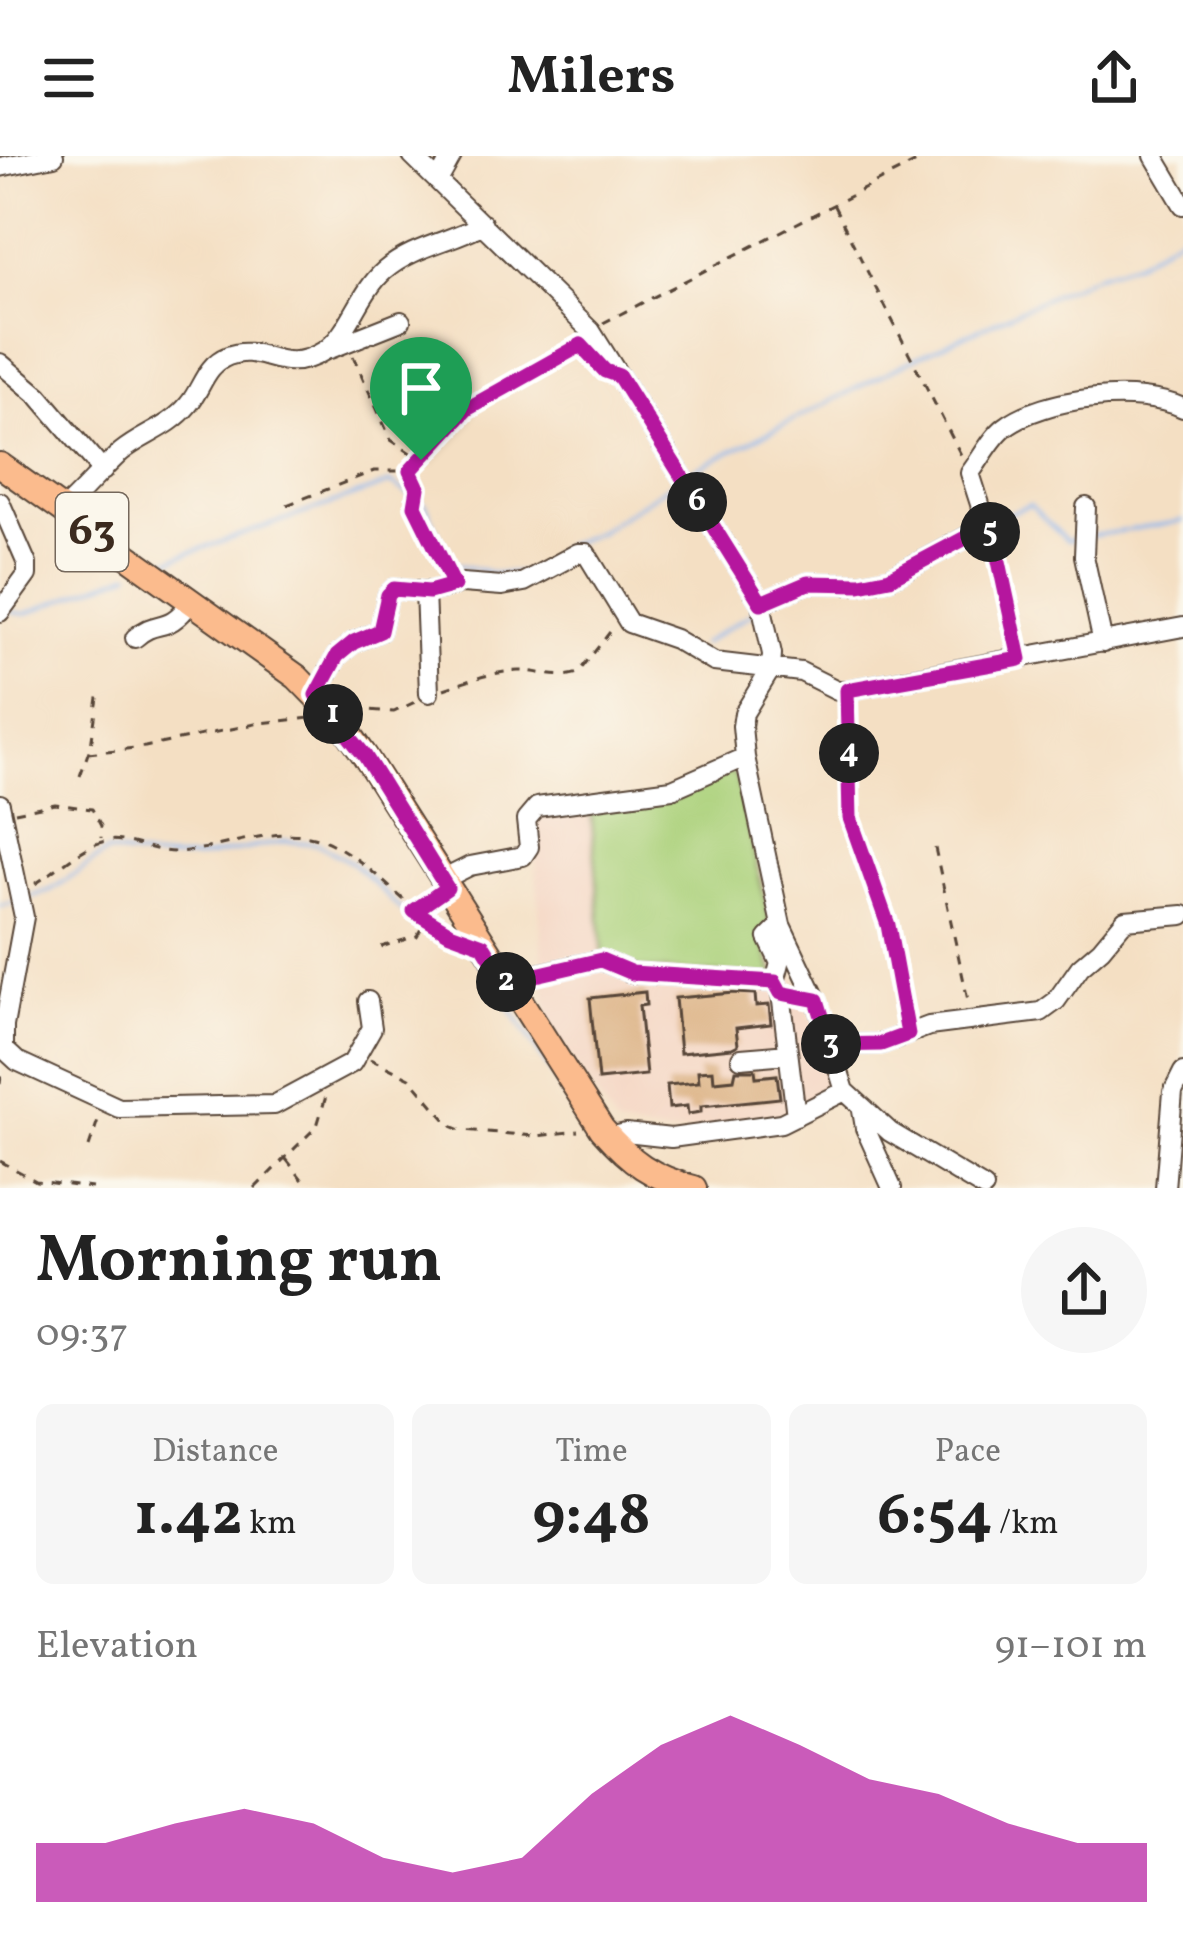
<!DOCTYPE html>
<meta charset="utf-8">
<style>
:root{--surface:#fff;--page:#f6f6f6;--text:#222;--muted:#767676;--accent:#b5179e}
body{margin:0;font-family:Vollkorn,serif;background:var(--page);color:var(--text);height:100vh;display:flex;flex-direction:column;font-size:45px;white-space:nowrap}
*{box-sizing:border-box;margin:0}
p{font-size:39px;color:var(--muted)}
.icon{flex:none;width:66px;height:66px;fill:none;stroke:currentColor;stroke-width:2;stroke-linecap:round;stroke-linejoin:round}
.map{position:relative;height:1032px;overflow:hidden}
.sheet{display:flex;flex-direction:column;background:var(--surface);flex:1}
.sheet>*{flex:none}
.pin{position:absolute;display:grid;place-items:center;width:102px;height:102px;color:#fff;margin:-123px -51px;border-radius:50% 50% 50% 0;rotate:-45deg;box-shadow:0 0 12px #0007}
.pin .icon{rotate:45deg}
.km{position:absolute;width:60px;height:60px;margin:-30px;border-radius:50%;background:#222;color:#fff;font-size:33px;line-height:60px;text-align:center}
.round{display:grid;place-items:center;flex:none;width:126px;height:126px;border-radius:63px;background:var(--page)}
.head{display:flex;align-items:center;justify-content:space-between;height:204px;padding:0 36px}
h1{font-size:66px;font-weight:700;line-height:90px}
.metrics{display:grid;grid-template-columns:repeat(3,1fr);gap:18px;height:204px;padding:12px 36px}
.metrics div{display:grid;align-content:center;border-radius:18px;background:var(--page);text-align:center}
.metrics b{font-size:60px;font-weight:700}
.metrics small{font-size:33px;font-weight:400}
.metrics p{font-size:33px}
.chart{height:336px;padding:24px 36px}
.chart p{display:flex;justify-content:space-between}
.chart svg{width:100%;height:216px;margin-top:12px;fill:var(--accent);opacity:.7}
header{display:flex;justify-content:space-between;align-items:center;height:156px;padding:0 36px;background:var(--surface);font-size:54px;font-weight:700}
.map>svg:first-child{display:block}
.built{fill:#f4d3c0}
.green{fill:#acd17b;stroke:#747e4c;stroke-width:3}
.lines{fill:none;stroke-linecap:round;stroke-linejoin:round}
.stream{stroke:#84b4ef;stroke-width:3}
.building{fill:#d9ab7a}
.minor-casing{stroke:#574537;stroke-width:22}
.major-casing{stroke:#574537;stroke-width:28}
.path{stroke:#574537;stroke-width:3;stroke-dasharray:9 9;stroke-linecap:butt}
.minor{stroke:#fff;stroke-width:18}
.major{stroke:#fbbb8d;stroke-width:24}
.route-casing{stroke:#fff;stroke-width:24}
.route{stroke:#b5179e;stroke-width:15}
.labels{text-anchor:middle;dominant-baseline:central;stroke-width:12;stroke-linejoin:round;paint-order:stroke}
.shield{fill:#fbf7ec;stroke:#75685c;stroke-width:3}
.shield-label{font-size:45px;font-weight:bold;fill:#3b2a1e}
</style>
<header><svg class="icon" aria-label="menu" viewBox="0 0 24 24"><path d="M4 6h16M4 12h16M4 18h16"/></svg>Milers<svg class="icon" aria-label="share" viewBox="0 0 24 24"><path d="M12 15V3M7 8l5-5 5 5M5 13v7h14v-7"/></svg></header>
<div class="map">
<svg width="1183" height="1032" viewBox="0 0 1183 1032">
<rect width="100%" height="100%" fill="#fbf7ec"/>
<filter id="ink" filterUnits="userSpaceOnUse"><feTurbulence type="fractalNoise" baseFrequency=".00833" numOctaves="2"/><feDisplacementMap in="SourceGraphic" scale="24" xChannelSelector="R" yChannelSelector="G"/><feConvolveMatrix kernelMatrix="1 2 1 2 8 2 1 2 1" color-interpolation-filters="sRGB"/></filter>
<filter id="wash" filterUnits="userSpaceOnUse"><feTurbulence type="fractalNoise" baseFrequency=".004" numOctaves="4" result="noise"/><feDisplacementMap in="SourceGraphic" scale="48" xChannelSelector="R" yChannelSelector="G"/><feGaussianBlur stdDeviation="2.7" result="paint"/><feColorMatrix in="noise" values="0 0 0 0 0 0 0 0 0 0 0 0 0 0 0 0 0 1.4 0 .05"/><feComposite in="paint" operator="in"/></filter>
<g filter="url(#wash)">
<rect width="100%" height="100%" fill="#f4dfc3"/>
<path class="built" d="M730,615L736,620L770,766L818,879L833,938L784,962L669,978L617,971L547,865L533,667L540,659L676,642Z"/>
<path class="green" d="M730,615L736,620L770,766L761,779L775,821L632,813L603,799L591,653L676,642Z"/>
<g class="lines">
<path class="stream" d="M690,316L918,201L1098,118L1137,106L1183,76
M994,363L1030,349L1067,385L1075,383
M1091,380L1183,365
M550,402L564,390L598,376L674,326
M576,405L617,459
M160,407L391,327L426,349L451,407L497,418L521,417
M11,456L25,458L131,417
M702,488L755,455
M30,741L51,734L107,696L156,703H195L286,685L318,688L354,708L407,760L474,796L584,967
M0,750L15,746"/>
</g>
<g id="blocks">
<path class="building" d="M645,836L646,849L639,850L646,919L598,924L590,842Z
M734,837L755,838L756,850L769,849L771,868L736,872L738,889L732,892L680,897L675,842Z
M713,914L714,925L734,923L736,914H755L756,921L777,919L780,942L701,950V956L688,958L687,950L669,952L667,929L699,926L698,915Z"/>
</g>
</g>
<g filter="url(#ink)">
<use href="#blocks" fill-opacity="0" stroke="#574537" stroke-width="3"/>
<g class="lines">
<g class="minor-casing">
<path id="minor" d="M412,0L591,175L761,447L772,498L771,513L744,557L742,570L745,601L781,769L817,845L845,935L890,976L984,1032
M1154,0L1183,49
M0,11L54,0
M438,25L452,0
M330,193L401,165
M0,207L39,240L103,315
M0,346L27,408V419L0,456
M1086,351L1084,400L1103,487
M63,354C83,336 101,314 121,296C143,278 169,272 188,249C202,233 205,209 228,200C263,186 280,222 324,195C349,179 359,137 384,115C413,90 450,86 483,68
M425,435L429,537
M761,447L808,427L859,428L890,422L987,370L970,317C981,303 991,282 1005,271C1044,241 1139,231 1183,252
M135,482C158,461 166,480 191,446
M316,539L337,500L354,486L380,475L388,439L394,433L429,436L462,427L502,430L524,426L578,397H586L629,467L675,483L714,506L801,516L837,534H847L1183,471
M0,648L24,761L4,870V893L17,905L119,952L274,949L352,907L372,872L368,845
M442,724L470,710L523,700L529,691L526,664L537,651L672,633L745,601
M506,825L601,804L632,817L775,826L781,837L796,960
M775,826L780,807L768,782L781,769
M831,889L881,888L929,870L1041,856L1056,845L1080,811L1101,793L1125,764L1183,759
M741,902L788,898
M862,954L865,972L892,1032
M609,981L626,977L671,982L781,967L845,935
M1165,1032L1173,936L1183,916"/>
</g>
<g class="major-casing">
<path id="major" d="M0,309L297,521L342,567L365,600L602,973C630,1005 652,1022 694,1032"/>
</g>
<path class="path" d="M834,50L963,303
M603,167L928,0
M353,200L391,284L421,304
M287,349L374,315H410
M994,381L1017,489
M448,417L415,350L418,332L410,315L467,252L581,189
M444,533C468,525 494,515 520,515C540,515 558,524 578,517L613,472
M847,546L850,661L888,769L905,865
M354,553L394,556L419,544
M88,597L145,591L260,567L311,562
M80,620L91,589L99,535
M15,656L55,648L92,653L101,670V682
M935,692L969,849
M35,728C55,716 83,689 106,685C128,681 154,697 178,696C228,693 284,663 332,688C380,712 408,759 457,780
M414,755L436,741
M381,791L417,780L426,764
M370,903L410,922L451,970L461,974L536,980L578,975
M0,928L2,913
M89,991L100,958
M286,1003L309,1032
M0,1005L36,1025L92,1032
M255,1032L317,970L327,937"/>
<use href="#minor" class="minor"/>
<use href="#major" class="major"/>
</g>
</g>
<g class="lines" filter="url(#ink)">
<g class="route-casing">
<path id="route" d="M581,189L605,215L619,220L761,447L808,427L860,428L890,422L988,370L994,382L1020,503L847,534L850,662L888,769L908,878L881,888L831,889L817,844L781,837L775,826L632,817L601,804L506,826L483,789L450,777L414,755L447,732L365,600L316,539L337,500L354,486L380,475L388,439L394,433L429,436L454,429L415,350L418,332L410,315L467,253Z"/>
</g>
<use href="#route" class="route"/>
</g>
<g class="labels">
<rect class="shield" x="56" y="337" width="72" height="78" rx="9"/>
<g class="shield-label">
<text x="92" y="376">63</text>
</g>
</g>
</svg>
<div class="pin" style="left:421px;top:304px;background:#1e9e55"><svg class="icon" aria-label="arrive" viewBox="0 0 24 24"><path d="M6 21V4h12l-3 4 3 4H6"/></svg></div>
<b class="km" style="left:333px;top:558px">1</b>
<b class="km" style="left:506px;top:826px">2</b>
<b class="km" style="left:831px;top:888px">3</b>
<b class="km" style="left:849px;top:597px">4</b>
<b class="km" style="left:990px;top:376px">5</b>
<b class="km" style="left:697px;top:346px">6</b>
</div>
<section class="sheet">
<div class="head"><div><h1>Morning run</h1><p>09:37</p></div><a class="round"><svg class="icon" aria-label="share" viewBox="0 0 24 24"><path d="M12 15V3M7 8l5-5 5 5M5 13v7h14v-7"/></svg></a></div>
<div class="metrics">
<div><p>Distance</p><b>1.42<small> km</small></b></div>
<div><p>Time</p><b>9:48</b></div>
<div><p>Pace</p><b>6:54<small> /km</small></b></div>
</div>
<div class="chart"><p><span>Elevation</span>91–101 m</p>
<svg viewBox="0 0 160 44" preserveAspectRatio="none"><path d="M0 44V32L10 32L20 28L30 25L40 28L50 35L60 38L70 35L80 22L90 12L100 6L110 12L120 19L130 22L140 28L150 32L160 32V44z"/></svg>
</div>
</section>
